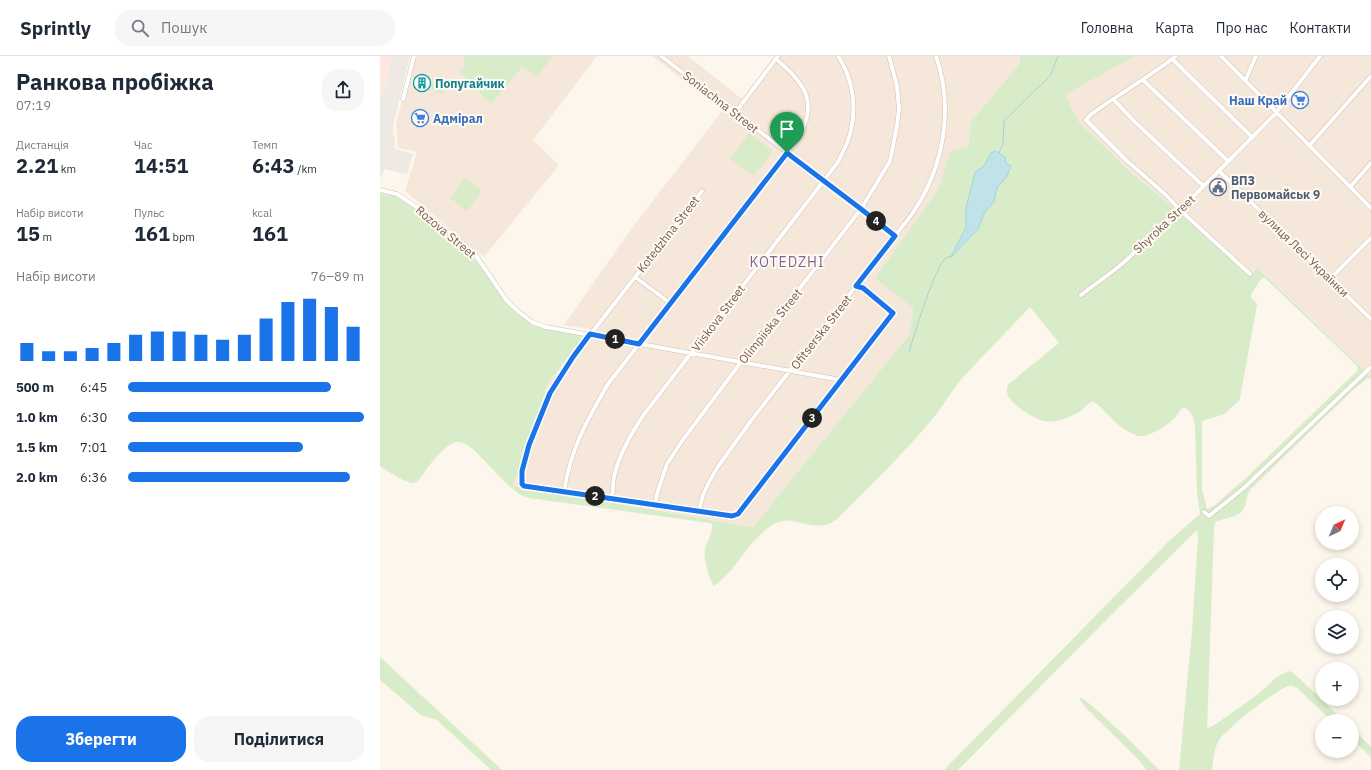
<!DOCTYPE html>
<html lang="uk">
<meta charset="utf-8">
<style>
:root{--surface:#fff;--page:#f6f6f7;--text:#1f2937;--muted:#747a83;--line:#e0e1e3;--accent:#1a73e8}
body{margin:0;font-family:"IBM Plex Sans",sans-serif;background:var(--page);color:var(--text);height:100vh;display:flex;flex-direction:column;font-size:15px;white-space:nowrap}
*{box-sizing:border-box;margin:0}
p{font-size:13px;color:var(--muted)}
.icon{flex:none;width:22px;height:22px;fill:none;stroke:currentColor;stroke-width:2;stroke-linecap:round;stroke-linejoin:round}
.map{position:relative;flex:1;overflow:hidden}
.panel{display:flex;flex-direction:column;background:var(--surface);width:380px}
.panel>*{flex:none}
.needle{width:26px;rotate:44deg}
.tools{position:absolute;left:935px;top:450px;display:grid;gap:8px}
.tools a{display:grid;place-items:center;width:44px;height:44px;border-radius:50%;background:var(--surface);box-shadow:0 2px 6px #0003;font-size:20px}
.pin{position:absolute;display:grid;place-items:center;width:34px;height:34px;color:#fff;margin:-41px -17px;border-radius:50% 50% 50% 0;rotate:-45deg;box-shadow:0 0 4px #0007}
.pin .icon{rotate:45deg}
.km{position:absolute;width:20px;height:20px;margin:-10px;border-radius:50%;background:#222;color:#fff;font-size:11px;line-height:20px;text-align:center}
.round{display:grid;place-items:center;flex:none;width:42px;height:42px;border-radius:16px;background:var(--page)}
.head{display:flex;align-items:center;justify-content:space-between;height:68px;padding:0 16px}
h1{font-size:22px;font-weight:700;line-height:30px}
.stats{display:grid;grid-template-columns:repeat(3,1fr);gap:6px;height:68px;padding:4px 16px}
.stats div{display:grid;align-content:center}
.stats b{font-size:20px;font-weight:700}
.stats small{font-size:11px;font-weight:400}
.stats p{font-size:11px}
.chart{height:112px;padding:8px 16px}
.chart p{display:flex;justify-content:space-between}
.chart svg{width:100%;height:72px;margin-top:4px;stroke:var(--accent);stroke-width:6}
.primary-button{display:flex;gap:8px;margin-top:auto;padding:8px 16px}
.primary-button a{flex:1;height:46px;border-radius:16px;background:var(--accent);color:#fff;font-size:16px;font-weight:700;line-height:46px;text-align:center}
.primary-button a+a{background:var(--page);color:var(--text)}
ul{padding:0 16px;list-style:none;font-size:13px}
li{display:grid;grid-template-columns:64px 48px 1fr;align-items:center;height:30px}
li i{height:10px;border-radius:5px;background:var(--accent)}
header{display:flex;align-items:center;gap:24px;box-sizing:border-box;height:56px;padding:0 20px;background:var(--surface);border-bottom:1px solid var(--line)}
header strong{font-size:19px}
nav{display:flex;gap:22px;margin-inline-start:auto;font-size:14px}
.search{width:280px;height:36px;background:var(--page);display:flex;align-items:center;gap:10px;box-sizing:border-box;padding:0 14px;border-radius:16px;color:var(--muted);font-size:15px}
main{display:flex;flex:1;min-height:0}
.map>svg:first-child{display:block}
.residential{fill:#f5e8da}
.commercial{fill:#fde8e0}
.industrial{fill:#efe9e4}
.green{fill:#d8ecc9;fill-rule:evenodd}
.water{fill:#bfe3e8;stroke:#a5d3da}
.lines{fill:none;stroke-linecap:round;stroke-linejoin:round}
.stream{stroke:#a5d3da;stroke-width:1}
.minor-casing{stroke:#d1beb0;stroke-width:5}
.minor{stroke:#fff;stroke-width:4}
.route-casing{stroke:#fff;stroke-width:8}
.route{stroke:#1a73e8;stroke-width:5}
.labels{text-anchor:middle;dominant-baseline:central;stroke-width:4;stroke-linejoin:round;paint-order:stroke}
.culture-label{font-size:12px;font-weight:bold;fill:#0d838f;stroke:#fffaf3;text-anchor:start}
.shop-label{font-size:12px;font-weight:bold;fill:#366cbe;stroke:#fffaf3;text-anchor:end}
.street-label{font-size:12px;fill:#7a5c4d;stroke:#fffaf3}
.service-label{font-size:12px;font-weight:bold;fill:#4e5e75;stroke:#fffaf3;text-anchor:start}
.quarter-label{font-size:14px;letter-spacing:1px;fill:#846695;stroke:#fffaf3}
</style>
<header>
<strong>Sprintly</strong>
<div class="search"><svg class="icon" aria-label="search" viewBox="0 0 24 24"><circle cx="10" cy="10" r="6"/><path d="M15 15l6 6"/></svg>Пошук</div>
<nav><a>Головна</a><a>Карта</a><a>Про нас</a><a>Контакти</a></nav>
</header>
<main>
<section class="panel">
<div class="head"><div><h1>Ранкова пробіжка</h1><p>07:19</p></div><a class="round"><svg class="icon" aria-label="share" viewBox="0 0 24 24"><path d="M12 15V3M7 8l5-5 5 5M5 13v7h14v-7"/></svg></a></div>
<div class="stats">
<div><p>Дистанція</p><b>2.21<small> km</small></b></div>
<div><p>Час</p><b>14:51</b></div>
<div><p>Темп</p><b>6:43<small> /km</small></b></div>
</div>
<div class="stats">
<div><p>Набір висоти</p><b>15<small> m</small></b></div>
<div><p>Пульс</p><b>161<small> bpm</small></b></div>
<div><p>kcal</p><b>161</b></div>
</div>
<div class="chart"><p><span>Набір висоти</span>76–89 m</p>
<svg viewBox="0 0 160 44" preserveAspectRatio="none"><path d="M5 44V33M15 44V38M25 44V38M35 44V36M45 44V33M55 44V28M65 44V26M75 44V26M85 44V28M95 44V31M105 44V28M115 44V18M125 44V8M135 44V6M145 44V11M155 44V23"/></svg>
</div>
<ul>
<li><b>500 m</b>6:45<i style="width:86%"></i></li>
<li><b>1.0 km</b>6:30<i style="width:100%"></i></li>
<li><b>1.5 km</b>7:01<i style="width:74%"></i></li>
<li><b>2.0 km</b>6:36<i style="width:94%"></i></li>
</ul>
<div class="primary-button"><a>Зберегти</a><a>Поділитися</a></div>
</section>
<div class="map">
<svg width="991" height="714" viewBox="0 0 991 714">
<rect width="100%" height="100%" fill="#fdf6ec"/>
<path class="residential" d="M34,0H217L153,84L179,109L104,201L25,135L37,96L18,92L16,68Z
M272,0H308L362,43L395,0H640V7L591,66L588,90L570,95L558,134L496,222L533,252L530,278L373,471L133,430L169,325L210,273L184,269L252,172L342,55Z
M755,0H991V321L879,212L870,221L800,157L748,114L699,66L685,39L710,24L734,12Z"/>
<path class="commercial" d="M0,0H12L5,36L1,35L0,41Z"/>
<path class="industrial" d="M12,0H30L13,70L15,93L33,98L27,118L4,113L2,121L0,120V41L1,35L5,36Z"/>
<path class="green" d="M83,0H173L157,21L142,11L111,48L79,15L85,10Z
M640,0H755C732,14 708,25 685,39L699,66L748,114L800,157L870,220L878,212L991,321V323L988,322L973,334L870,434C866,441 867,447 864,452C858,463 845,461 835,466L834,473L827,673L836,668L877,639L898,620L909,615L913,617L920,623L964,665H952L917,632C913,630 911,629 908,630C896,634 846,673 839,684C834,693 833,704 832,714H799L812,575L818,481L817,474L730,560L578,714H564L790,484L820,458L817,437L815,369C814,364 811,353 804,352C800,352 797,360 794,363C787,369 768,382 759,380C739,375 728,356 713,345C708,347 704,352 699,356C692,360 683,364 676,365C672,366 667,366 664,365C653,362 627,347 627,335C626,332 628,329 630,327L679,287L650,251L584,320C571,335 562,352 549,367C522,399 492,428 462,458C457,463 452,468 444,469C428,473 413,459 396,467C370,480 357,515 334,530C329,524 323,501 325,493C327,484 333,478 332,468L330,467L149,442L139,438L127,428L92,392C87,389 83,386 78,386C68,385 51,407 46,414C43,418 39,427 33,427C25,427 8,415 0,410V137L18,141L43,156L68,176L105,214L127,248L153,269L166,273L205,279L169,325L133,430L373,471L530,278L533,252L495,222L558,134L570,95L588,90L591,66L640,7ZM884,221L971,304L977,310L978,314L868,420L835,449L827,453L822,433V365L844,358L859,345L860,342L877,249L876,246L872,243L871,239L880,224Z
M57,21L65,23L62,38L51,33Z
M397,68L404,73L399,80L391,74Z
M369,77L393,95L374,120L350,103Z
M85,122L102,135L87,155L70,142Z
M0,601L122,714H111L57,664L41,659L0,624Z
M701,642L710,648L743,678L779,714H766L759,704L706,652L700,644Z
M972,672L991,691V701L972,683Z"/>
<path class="water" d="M616,95L625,101L626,107L631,110L627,120L617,132L614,146L605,156L598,173L571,201L586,171V152L595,116L604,110L611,97Z"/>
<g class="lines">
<path class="stream" d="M619,97L623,87L624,65L671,19L678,0
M529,296C534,280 555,209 566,202C567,201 570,201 571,200"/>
<g class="minor-casing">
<path id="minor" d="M281,0L481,153L515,180
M796,0C768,22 737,39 709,60L706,64L745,103L786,139L800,154L870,218
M841,0L991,152
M792,3L872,81
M763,24L848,105
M865,25L876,0
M23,43L34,0
M733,43L755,66L819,126L824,130
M355,57L398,0
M929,90L991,20
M839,115L991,263
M971,130L991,107
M0,134L17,138L38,152L85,189L95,198L127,245L139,256L152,266L166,271L461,324
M322,135L210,279C196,297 181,317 170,337C160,357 152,380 146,401C144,409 140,420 142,428L145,430L352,460L358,458L513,257L483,232L476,230
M255,221L290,247
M950,223L991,182
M701,239C715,228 730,218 743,207C763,190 777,168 800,154L896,57L940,0
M184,436C190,394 207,364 228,328L418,83C439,46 425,27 396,3
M232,443C233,436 233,428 234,421C239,398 252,376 265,357L458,106C463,96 469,85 471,74C477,49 472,21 458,0
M275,450L277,438L287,408L302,385L361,306L403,254L481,153L510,105L517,70L519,53L517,30L509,0
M319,455L323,439L329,426L337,412L370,366L515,180C521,172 528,164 534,155C564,110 574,52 556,0
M824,456L829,460L865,431L991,311"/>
</g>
<use href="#minor" class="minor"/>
</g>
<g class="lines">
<g class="route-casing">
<path id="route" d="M407,97L481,153L515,180L476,230L483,232L513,257L358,458L352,460L144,430L142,428V415L149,389L170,337L193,301L210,278L259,288Z"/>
</g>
<use href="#route" class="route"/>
</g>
<defs>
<g id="building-ring" transform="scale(0.9)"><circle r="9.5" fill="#fffaf3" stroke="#0f9aa8" stroke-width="1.5"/><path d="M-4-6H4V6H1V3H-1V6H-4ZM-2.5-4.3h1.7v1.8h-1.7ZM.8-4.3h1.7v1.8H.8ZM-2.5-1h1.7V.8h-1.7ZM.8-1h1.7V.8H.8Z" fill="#0f9aa8"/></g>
<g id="supermarket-ring" transform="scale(0.9)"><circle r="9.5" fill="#fffaf3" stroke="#3f7fe0" stroke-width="1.5"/><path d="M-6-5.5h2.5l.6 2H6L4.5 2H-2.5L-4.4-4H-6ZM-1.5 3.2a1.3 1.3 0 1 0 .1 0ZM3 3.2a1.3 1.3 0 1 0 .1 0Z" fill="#3f7fe0"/></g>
<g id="civic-ring" transform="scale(0.9)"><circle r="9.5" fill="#fffaf3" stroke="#5c6f8a" stroke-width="1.5"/><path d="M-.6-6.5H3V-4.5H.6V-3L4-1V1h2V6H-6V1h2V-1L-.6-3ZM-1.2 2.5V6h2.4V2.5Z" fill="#5c6f8a"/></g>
</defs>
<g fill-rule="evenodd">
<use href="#building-ring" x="42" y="27"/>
<use href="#supermarket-ring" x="920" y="44"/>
<use href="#supermarket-ring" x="40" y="62"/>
<use href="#civic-ring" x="838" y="131"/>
</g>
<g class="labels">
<g class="culture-label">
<text x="55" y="27">Попугайчик</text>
</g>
<g class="shop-label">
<text x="907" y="44">Наш Край</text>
<text x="53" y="62" text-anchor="start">Адмірал</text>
</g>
<g class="street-label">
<text transform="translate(341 46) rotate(38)">Soniachna Street</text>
<text transform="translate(784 168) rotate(-43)">Shyroka Street</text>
<text transform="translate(66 176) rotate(40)">Rozova Street</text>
<text transform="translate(288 178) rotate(-52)">Kotedzhna Street</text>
<text transform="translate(924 197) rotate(44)">вулиця Лесі Українки</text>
<text transform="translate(338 262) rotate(-53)">Viiskova Street</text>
<text transform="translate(390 270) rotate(-51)">Olimpiiska Street</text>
<text transform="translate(441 276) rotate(-52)">Ofitserska Street</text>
</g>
<g class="service-label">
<text x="851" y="124">ВПЗ<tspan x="851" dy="14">Первомайськ 9</tspan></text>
</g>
<g class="quarter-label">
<text x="407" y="206">KOTEDZHI</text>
</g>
</g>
</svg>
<div class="tools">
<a><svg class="needle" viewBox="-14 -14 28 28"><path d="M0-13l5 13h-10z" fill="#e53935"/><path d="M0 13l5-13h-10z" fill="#747a83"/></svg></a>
<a><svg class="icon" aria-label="locate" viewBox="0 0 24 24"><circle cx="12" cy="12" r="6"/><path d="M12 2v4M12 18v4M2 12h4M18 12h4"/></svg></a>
<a><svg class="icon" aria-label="layers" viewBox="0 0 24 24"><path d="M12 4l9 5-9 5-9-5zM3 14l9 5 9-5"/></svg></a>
<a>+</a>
<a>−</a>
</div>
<div class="pin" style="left:407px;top:97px;background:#1e9e55"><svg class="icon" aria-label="arrive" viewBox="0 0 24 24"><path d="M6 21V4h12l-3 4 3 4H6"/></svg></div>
<b class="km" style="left:235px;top:283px">1</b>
<b class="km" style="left:215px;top:440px">2</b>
<b class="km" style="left:432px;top:362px">3</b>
<b class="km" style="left:496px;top:165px">4</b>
</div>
</main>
